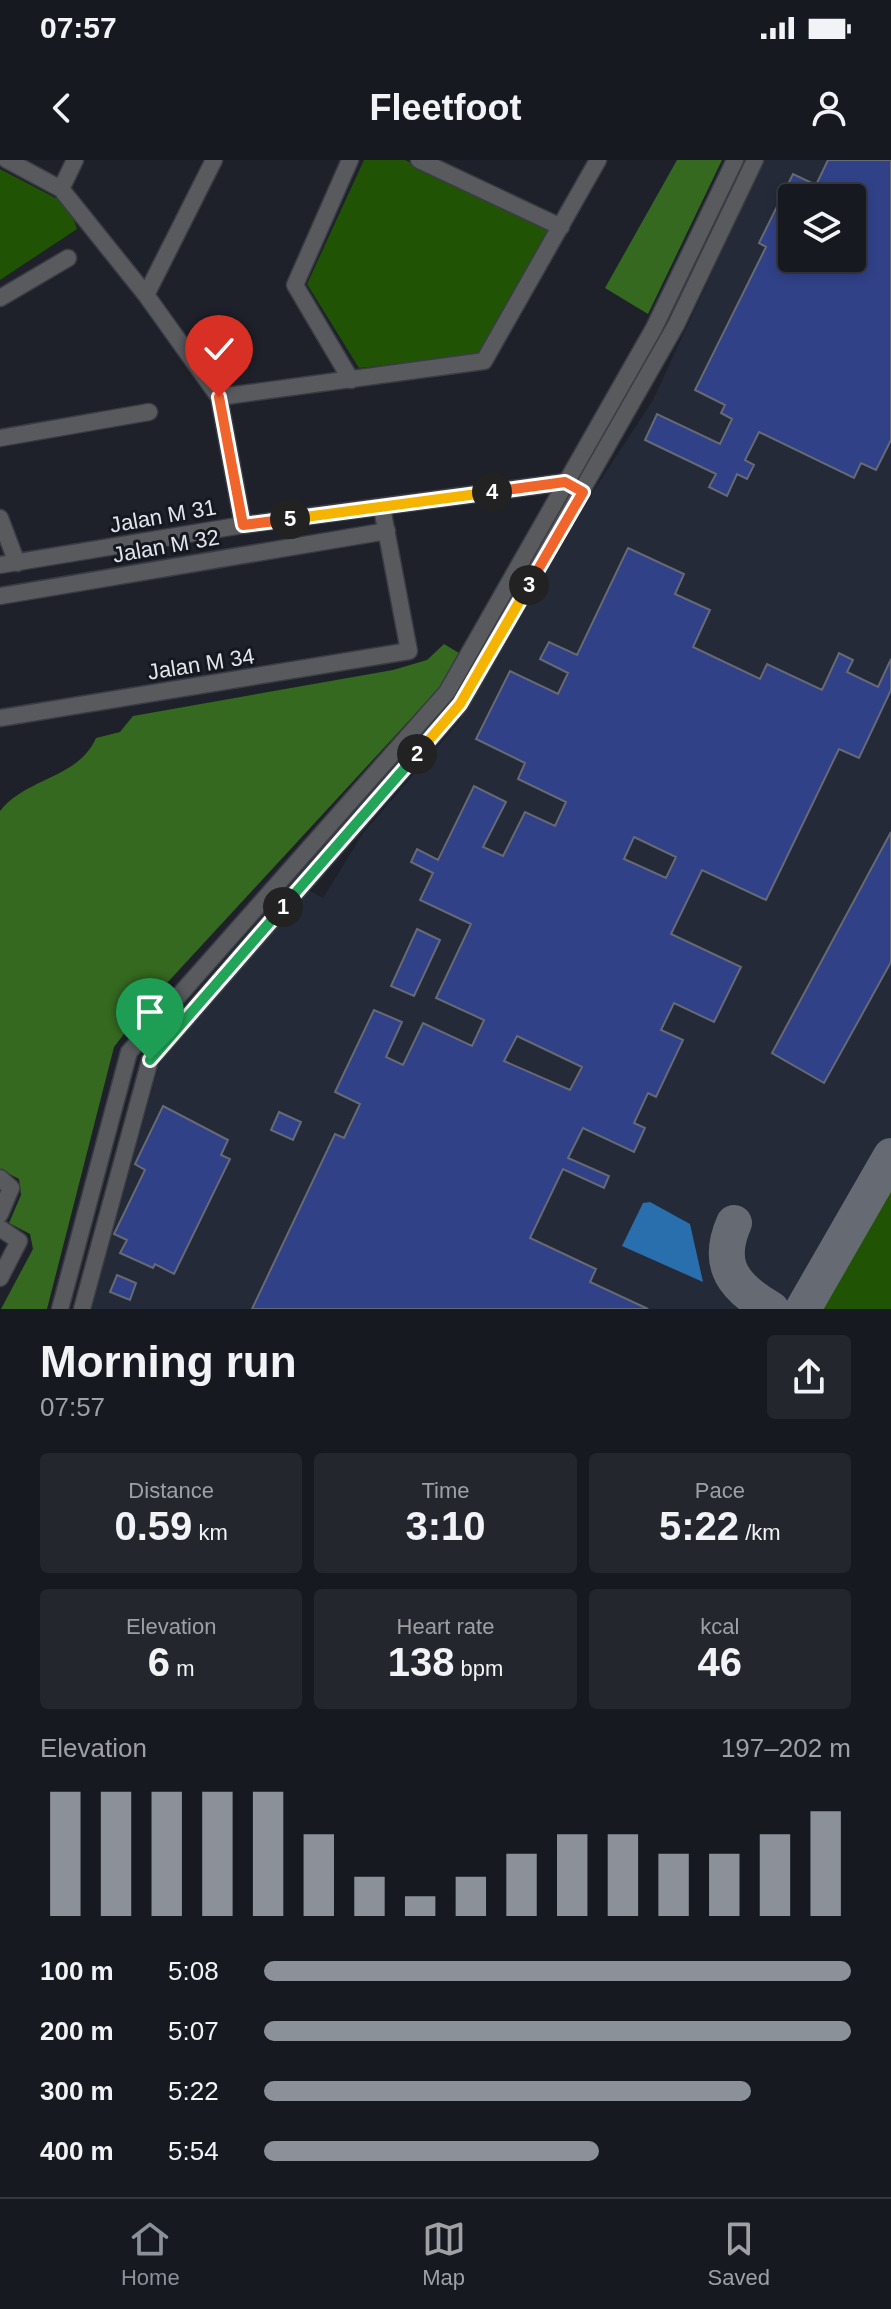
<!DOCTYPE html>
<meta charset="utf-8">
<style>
:root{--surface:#161920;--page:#23262d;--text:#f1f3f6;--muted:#9ea0a5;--line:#35383e;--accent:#8c9099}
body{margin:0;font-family:Arial,sans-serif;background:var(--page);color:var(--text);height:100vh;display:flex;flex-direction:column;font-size:30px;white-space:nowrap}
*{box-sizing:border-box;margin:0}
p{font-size:26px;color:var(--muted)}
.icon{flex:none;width:44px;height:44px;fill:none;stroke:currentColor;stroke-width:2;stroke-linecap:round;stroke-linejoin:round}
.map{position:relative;height:1149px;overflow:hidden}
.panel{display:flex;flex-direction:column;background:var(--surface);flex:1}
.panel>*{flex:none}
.controls{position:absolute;left:778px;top:24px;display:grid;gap:16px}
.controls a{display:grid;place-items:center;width:88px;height:88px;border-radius:8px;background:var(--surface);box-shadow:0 4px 12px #0003,0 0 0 2px var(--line);font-size:40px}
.pin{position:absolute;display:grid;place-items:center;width:68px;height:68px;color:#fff;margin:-82px -34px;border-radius:50% 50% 50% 0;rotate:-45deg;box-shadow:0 0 8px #0007}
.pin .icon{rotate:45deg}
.km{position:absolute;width:40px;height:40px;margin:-20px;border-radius:50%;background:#222;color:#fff;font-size:22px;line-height:40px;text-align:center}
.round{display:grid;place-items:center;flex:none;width:84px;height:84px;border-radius:8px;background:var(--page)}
.headline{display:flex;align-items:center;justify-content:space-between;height:136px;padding:0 40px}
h1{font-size:44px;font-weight:700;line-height:60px}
.metrics{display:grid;grid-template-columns:repeat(3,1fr);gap:12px;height:136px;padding:8px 40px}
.metrics div{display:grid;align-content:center;border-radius:8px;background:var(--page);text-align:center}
.metrics b{font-size:40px;font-weight:700}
.metrics small{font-size:22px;font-weight:400}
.metrics p{font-size:22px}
.chart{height:224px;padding:16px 40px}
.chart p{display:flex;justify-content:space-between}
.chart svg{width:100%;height:144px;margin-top:8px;stroke:var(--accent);stroke-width:6}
ul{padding:0 40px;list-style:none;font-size:26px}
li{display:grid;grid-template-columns:128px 96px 1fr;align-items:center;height:60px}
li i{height:20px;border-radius:10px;background:var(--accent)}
.status{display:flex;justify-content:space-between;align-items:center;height:56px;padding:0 40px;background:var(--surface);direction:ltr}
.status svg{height:22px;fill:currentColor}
header{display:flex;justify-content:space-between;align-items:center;height:104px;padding:0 40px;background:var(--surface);font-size:36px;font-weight:700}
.dock{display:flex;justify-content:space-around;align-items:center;height:112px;border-top:2px solid var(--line);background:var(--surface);font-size:22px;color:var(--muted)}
.dock a{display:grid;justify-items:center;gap:4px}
.dock .on{color:var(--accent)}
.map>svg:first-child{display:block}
.built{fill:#252a38;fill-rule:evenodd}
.green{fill:#215304}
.forest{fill:#35691f}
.water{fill:#296fad}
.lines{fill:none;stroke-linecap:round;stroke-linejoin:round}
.taxiway{stroke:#666a72;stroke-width:36}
.building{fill:#304187;stroke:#666a74;stroke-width:2;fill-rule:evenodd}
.street-casing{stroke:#3a3c45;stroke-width:19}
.street{stroke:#595a5e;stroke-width:16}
.split-1-casing{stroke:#fff;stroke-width:16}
.split-2-casing{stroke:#fff;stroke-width:16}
.split-3-casing{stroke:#fff;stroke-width:16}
.split-4-casing{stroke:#fff;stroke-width:16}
.split-5-casing{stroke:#fff;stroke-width:16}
.split-6-casing{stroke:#fff;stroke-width:16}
.split-1{stroke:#22a559;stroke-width:10}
.split-2{stroke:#22a559;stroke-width:10}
.split-3{stroke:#f5b400;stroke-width:10}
.split-4{stroke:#f0652b;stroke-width:10}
.split-5{stroke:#f5b400;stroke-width:10}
.split-6{stroke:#f0652b;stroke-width:10}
.labels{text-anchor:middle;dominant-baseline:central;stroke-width:6;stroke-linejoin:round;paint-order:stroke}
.street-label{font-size:22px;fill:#e3e5eb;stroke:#151820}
</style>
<div class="status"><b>07:57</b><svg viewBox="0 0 49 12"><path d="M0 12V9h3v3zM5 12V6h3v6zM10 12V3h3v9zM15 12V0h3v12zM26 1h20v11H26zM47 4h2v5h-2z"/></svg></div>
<header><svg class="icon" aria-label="back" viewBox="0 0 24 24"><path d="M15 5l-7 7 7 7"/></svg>Fleetfoot<svg class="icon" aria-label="person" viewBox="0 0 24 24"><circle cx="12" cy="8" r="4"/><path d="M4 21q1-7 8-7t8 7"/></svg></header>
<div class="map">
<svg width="891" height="1149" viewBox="0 0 891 1149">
<rect width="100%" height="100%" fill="#1e212a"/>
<path class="built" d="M764,0H891V1149H92L159,905L182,871L307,729L323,738L364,672L458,563L589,338L653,240ZM792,38H852V98H792Z"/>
<path class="green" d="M364,0H405L549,70L478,195L359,208L307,124Z
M0,9L69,45L77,69L0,120Z
M891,1008V1149H810Z"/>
<path class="forest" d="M677,0H722L648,154L605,128Z
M444,484L459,493L441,526L143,849L114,887L47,1149H1L33,1089L30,1074L9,1063L21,1035L19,1019L0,1009V651C27,617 78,619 96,578L120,572L133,556L393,510L427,500Z"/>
<path class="water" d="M650,1042L690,1064L703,1122L622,1086L643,1043Z"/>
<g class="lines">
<path class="taxiway" d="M734,1063C715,1106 735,1128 771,1149
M803,1149L891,996"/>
</g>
<path class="building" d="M828,0H891V280L876,310L861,303L854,318L759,272L745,300L754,305L747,319L737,314L727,336L709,327L716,314L645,280L657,254L720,284L732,259L721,253L725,245L695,230L766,87L759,83L793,14L816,25ZM792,38H852V98H792Z
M628,388L684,414L675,434L710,450L693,487L760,519L767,504L822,530L839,493L853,500L847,512L878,527L891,499V530L859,598L839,589L766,740L702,710L671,774L741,807L714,862L674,843L661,870L683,880L656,937L648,933L634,963L645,968L634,992L583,968L568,998L609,1016L604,1028L563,1009L530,1078L596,1109L590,1122L648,1149H252L335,974L344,978L360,944L335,932L374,850L402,862L386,897L403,905L423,863L472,886L484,860L436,838L471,764L420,740L433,713L411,702L417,689L438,700L474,626L506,642L483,687L503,696L525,652L555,666L566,642L518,619L525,603L476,579L510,511L558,534L568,513L540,499L549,482L577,495ZM634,677L676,697L666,718L624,699ZM517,876L582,907L570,930L504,901Z
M891,672V802L824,923L772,893Z
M417,769L440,780L414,836L391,826Z
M163,946L228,980L221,995L230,999L174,1114L155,1104L153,1108L120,1093L127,1080L114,1074L145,1010L135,1004Z
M279,952L301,962L293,980L271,970Z
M117,1115L136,1123L130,1140L110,1132Z"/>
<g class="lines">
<g class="street-casing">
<path id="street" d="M7,0L61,29L146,135L219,237L243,365
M350,0L295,125L351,220
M419,0L561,67
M61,29L75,0
M146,135L214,0
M0,138L68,98
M219,237L484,201L598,0
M0,278L149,252
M0,358L17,403
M0,405L243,365L565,322L571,326
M0,436L387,371
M0,558L409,491L382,348
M0,1018L11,1028L0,1054
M0,1068L19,1081L0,1118
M60,1149L129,892L447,532L654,168L735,0
M82,1149L150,900L460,544L676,165L755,0"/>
</g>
<use href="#street" class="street"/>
</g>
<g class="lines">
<g class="split-1-casing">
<path id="split-1" d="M150,900L283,747"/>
</g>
<g class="split-2-casing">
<path id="split-2" d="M283,747L417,594"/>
</g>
<g class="split-3-casing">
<path id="split-3" d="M417,594L460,544L529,425"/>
</g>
<g class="split-4-casing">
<path id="split-4" d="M492,332L565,322L583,332L529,425"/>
</g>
<g class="split-5-casing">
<path id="split-5" d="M290,359L492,332"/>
</g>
<g class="split-6-casing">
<path id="split-6" d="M219,237L243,365L290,359"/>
</g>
<use href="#split-1" class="split-1"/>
<use href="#split-2" class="split-2"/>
<use href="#split-3" class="split-3"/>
<use href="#split-4" class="split-4"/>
<use href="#split-5" class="split-5"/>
<use href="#split-6" class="split-6"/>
</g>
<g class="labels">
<g class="street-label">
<text transform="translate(163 356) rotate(-10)">Jalan M 31</text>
<text transform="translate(166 386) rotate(-10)">Jalan M 32</text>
<text transform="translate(201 504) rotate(-9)">Jalan M 34</text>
</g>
</g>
</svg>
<div class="controls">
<a><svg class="icon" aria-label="layers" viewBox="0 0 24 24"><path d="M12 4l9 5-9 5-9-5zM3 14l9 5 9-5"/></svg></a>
</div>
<div class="pin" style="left:150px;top:900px;background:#1e9e55"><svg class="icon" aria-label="arrive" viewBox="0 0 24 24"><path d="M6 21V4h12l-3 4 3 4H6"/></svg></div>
<div class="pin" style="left:219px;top:237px;background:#d93025"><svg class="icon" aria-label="check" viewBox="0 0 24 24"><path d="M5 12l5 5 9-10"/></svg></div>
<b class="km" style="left:283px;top:747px">1</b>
<b class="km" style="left:417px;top:594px">2</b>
<b class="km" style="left:529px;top:425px">3</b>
<b class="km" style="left:492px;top:332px">4</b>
<b class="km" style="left:290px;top:359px">5</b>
</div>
<section class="panel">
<div class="headline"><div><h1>Morning run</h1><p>07:57</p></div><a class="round"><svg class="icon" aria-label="share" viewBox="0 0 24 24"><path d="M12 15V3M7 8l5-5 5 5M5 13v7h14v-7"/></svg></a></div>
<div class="metrics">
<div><p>Distance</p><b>0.59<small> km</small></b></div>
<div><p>Time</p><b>3:10</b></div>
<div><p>Pace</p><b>5:22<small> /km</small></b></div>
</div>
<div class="metrics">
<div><p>Elevation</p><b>6<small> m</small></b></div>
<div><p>Heart rate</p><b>138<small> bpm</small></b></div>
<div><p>kcal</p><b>46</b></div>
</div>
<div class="chart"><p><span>Elevation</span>197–202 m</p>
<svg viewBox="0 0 160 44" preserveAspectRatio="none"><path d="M5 44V6M15 44V6M25 44V6M35 44V6M45 44V6M55 44V19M65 44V32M75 44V38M85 44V32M95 44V25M105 44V19M115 44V19M125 44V25M135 44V25M145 44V19M155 44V12"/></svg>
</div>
<ul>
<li><b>100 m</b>5:08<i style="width:100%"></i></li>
<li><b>200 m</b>5:07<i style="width:100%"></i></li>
<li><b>300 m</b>5:22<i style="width:83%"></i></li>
<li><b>400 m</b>5:54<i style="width:57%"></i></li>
</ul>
</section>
<nav class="dock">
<a class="on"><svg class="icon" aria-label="home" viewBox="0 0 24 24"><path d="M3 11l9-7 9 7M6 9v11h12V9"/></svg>Home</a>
<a><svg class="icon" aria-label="map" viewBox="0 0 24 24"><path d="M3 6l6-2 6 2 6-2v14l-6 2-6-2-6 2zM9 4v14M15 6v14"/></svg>Map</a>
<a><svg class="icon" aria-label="saved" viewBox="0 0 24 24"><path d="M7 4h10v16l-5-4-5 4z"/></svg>Saved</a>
</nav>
